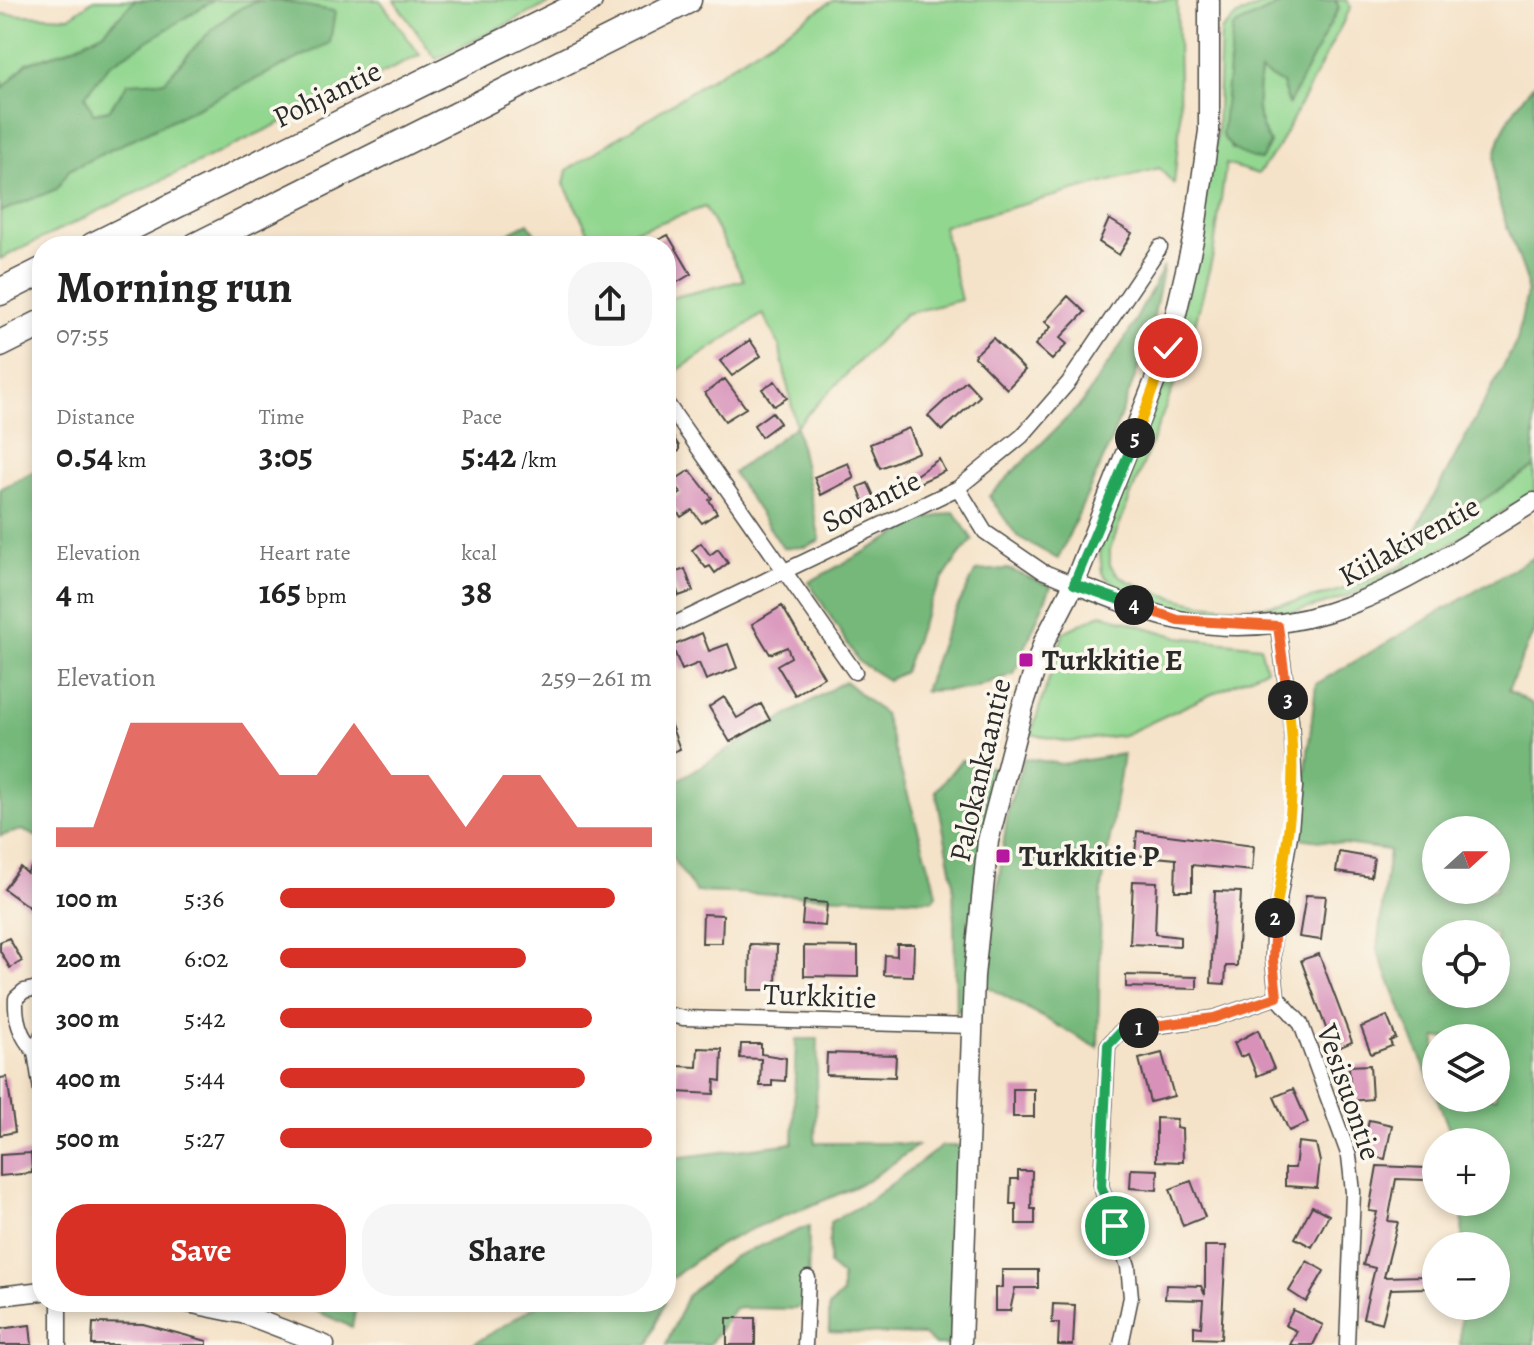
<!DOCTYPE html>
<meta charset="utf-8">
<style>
:root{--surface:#fff;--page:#f6f6f6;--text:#222;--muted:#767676;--accent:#d93025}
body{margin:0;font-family:Alegreya,serif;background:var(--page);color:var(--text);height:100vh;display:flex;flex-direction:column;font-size:30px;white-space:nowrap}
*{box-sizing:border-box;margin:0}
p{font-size:26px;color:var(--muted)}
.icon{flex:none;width:44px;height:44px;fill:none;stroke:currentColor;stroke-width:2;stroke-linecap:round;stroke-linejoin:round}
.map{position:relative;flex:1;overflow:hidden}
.drawer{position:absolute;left:32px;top:236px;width:644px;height:1076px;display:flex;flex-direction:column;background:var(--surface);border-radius:32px;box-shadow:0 4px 12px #0003}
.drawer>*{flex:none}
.needle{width:52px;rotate:69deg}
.buttons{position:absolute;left:1422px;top:816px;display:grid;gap:16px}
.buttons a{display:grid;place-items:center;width:88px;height:88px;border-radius:50%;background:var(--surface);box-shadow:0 4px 12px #0003;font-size:40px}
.pin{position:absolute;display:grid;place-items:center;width:68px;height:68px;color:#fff;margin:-34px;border:4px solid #fff;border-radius:50%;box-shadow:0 2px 8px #0007}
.km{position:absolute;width:40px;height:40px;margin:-20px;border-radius:50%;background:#222;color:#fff;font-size:22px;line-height:40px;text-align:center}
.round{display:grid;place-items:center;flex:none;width:84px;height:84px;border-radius:32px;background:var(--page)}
.overview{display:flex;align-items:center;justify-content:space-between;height:136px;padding:0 24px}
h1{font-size:44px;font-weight:700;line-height:60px}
.figures{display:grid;grid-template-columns:repeat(3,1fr);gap:12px;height:136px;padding:8px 24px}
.figures div{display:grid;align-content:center}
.figures b{font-size:34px;font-weight:700}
.figures small{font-size:22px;font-weight:400}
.figures p{font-size:22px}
.chart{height:224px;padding:16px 24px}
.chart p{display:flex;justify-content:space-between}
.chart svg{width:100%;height:144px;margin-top:8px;fill:var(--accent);opacity:.7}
.cta{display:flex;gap:16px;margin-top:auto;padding:16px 24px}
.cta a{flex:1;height:92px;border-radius:32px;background:var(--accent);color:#fff;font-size:32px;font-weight:700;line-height:92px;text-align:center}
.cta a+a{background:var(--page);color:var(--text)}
ul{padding:0 24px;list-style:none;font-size:26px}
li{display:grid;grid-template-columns:128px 96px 1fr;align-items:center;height:60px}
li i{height:20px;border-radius:10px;background:var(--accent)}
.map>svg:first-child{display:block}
.green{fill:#92d790;stroke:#5e815e;stroke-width:2}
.forest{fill:#75b87a;stroke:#507252;stroke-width:2;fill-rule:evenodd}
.building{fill:#d892ba}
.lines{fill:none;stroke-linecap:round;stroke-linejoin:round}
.minor-casing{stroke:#494743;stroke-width:17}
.tertiary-casing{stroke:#494743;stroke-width:21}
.secondary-casing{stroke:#494743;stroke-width:23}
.motorway-casing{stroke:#494743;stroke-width:29}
.minor{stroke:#fff;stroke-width:14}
.tertiary{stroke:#fff;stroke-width:18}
.secondary{stroke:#fff;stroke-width:20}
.motorway{stroke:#fff;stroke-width:26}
.split-1-casing{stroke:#fff;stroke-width:16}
.split-2-casing{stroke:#fff;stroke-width:16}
.split-3-casing{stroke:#fff;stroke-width:16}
.split-4-casing{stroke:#fff;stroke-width:16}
.split-5-casing{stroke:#fff;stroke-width:16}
.split-6-casing{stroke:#fff;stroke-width:16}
.split-1{stroke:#22a559;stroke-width:10}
.split-2{stroke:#f0652b;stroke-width:10}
.split-3{stroke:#f5b400;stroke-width:10}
.split-4{stroke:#f0652b;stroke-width:10}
.split-5{stroke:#22a559;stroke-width:10}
.split-6{stroke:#f5b400;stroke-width:10}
.poi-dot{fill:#b5179e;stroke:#fbf7ec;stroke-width:3}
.labels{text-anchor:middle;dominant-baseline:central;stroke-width:7;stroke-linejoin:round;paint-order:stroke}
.street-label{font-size:30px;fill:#2b2b2b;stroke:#fbf7ec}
.poi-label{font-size:30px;font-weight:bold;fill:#2b2b2b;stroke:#fbf7ec;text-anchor:start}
</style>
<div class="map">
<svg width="1534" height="1345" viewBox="0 0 1534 1345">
<rect width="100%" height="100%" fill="#fbf7ec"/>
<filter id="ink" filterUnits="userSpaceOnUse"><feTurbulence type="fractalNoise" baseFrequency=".0125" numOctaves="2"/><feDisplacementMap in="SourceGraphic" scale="16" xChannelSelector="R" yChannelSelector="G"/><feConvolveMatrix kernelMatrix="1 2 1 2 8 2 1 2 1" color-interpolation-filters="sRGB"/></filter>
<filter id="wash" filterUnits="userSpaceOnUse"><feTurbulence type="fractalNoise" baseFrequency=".006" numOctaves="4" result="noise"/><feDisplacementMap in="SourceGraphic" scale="32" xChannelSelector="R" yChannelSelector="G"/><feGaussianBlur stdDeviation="1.8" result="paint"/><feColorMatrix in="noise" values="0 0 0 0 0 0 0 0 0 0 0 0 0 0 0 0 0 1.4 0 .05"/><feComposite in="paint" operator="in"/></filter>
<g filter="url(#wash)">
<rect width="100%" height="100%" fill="#f5e3c9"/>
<path class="green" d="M94,0H380L420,55L0,259V14L69,17Z
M394,0H556L436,59Z
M834,0H1177L1180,123L1174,184L1159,168L943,226L961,300L905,314L796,426L779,345L763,314L666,378V299L744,280L705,207L595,245L564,184L567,170Z
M1273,0H1289L1233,28L1230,148L1260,160L1270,143C1254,118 1257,99 1260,70L1282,84L1288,103L1339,7L1335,0H1346L1351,7L1277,149L1258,174L1226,164L1213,255L1189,347L1110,549V565C1119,580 1135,583 1151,590C1237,624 1325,602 1406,564L1405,550L1534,467V492C1425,560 1308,646 1172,608C1146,601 1119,594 1102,573L1099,543L1174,352L1217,134L1221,31L1237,16Z
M1101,614L1179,637L1260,646L1266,669L1124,735L1068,742L1031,734L1064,632Z"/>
<path class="forest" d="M135,0H214L109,65L85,96L93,113L109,110L128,83L165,81C187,55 231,1 266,0C289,0 313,9 335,11L330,43L69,170L57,189L0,212V72L3,88L27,63L65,51L103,33Z
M1289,0H1335L1339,7L1289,104L1282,84L1260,71C1257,100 1254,118 1270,143L1261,160C1242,155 1232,152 1222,135L1233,27Z
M1534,84V467L1405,550L1517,341L1527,292L1526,278C1498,196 1468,161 1534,84Z
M528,223L544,246H483Z
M1164,266L1149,339L1109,446L1058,559L1017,536L989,496L1081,404L1127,336Z
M796,426L820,540L806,547L783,548L733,473Z
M42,467V839L22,830L0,836V489Z
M954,512L973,540C933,582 923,619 904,672L888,680L859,662L809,582L923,520Z
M1534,557V631L1508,690L1534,705V1345H1460L1461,1306H1496V1246H1462L1463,1202H1496V1142H1454L1437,1098H1496V1038H1436V1096L1377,950L1389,850L1298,838L1316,684ZM1436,830H1496V890H1436ZM1436,934H1496V994H1436Z
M1008,569L1051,586L1014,674L971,689L924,691L947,627L976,571Z
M845,681L884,714L937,893L933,900L696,892L666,849V787Z
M1123,754L1101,895L1098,1048L985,985L1008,810L1024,758L1062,764Z
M961,760L1001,770L965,1008L956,1012L953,879L936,791Z
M796,1039H818L815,1143H895L917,1146C897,1160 876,1177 854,1187C788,1219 731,1227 673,1278L666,1272V1155L674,1158L793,1143Z
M942,1146H961L956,1345H935L924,1335L829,1332V1307L842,1294V1276L829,1265L830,1222L866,1203Z
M809,1226L808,1300L796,1309L735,1308L709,1345H666L687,1296L733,1257Z
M296,1302H357L352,1327Z
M542,1302H665L648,1345H472Z"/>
<g id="blocks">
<path class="building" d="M1109,219L1132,233L1119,255L1099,242Z
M668,235L691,274L666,289V264L670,261L666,246L658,240Z
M1068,296L1085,312L1060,338L1067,344L1052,360L1035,345L1051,327L1045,322Z
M993,338L1025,370L1007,389L974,356Z
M750,340L761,356L732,376L720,361Z
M725,379L746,408L725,421L705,393Z
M775,381L787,398L774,406L762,389Z
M966,381L980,396L942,431L928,416Z
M772,412L780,423L761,437L754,425Z
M666,426L679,446V451L666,459Z
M909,428L919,452L880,468L870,444Z
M939,459L945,471L906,489L903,484Z
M848,463L854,478L821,495L814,477Z
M690,470L712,498L709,500L717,513L702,523L692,510L681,517L670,501L681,493L673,481Z
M868,483L877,503L866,507L858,487Z
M701,543L710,555L718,549L728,563L715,573L710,566L706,568L692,550Z
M685,569L693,591L679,596L671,574Z
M782,606L824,677L795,695L777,665L791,657L787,647L770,654L752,624Z
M702,633L709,651L728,644L737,668L706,680L699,663L682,670L672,646Z
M724,697L737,718L761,704L770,720L730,742L709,707Z
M667,715L680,749L666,755V716Z
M1137,831L1254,846L1252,871L1192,865V891H1175L1176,859L1135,855Z
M1339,852L1374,858L1371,877L1336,872Z
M34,863L42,868V897L33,910L4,889L20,867L27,873Z
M1133,881L1157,882L1155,934L1180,937V946L1130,944Z
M1215,891L1241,892L1237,966H1226L1225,984L1211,983Z
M1306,895L1326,896L1321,940L1299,937Z
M804,901L827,903L825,926L802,924Z
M703,914L723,915L722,943H702Z
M9,938L22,961L10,968L0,951V942Z
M750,944L777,945L776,990H749Z
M897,944H914L913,976L884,975L885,955L897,956Z
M804,946L858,947V977L804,976Z
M1319,954L1352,1042L1334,1050L1301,960Z
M1126,975L1197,977V989L1126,987Z
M1387,1016L1396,1038L1390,1041L1392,1046L1371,1054L1361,1027Z
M1258,1030L1274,1069L1257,1076L1248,1054L1240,1057L1234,1043Z
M741,1044H761V1054L786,1058L785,1081L772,1080V1086H760L761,1059L740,1058Z
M698,1048L722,1049L721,1081L715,1080L714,1094L676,1092L677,1066L697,1067Z
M827,1053L896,1055L895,1077L826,1075Z
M1162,1053L1174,1096L1150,1102L1139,1059Z
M1370,1065L1372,1099L1351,1101L1349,1066Z
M7,1077L15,1132L0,1135V1078Z
M1013,1089H1034V1117H1013Z
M1293,1089L1308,1123L1289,1131L1274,1097Z
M1156,1118L1177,1119L1176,1128L1182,1129L1183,1162L1156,1161Z
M1369,1120L1392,1125L1385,1159L1362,1154Z
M1298,1142L1316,1144L1320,1162L1317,1188L1285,1186V1168H1295Z
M31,1153L32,1173L0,1176V1155Z
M1377,1166L1426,1168L1425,1180L1396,1179L1388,1221L1398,1222L1384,1277L1426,1276V1288L1391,1289L1382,1323L1363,1318L1375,1268L1363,1265L1377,1212L1369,1211Z
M1131,1169L1158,1170L1157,1190L1130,1188Z
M1018,1171H1032L1031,1209H1035V1224H1016V1204H1010L1011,1179H1018Z
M1191,1181L1205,1217L1183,1226L1170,1189Z
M1312,1206L1329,1215L1312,1247L1295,1238Z
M1205,1246H1226L1221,1339L1194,1338V1326L1201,1327L1203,1300L1165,1299L1166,1285L1201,1286L1205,1295Z
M1307,1261L1324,1271L1306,1302L1289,1291Z
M1002,1270H1038V1288H1015L1010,1311H995V1288H1002Z
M1053,1304L1075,1305L1073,1345H1058L1059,1323H1052Z
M1293,1310L1323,1325L1313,1345H1290L1297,1331L1285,1325Z
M727,1318H755V1345H727Z
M93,1323L143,1324L207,1341V1345H92Z
M30,1325L32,1345H0V1329Z"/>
</g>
</g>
<g filter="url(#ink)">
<use href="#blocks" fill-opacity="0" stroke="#494743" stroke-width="2"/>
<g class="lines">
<g class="minor-casing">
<path id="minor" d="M666,402L855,672
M958,488L1022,436L1069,382L1160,247
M1278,626L1291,721L1295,787L1291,830L1273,934V960L1277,997L1301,1024L1349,1156L1353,1192L1347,1345
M666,628L958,488L985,532L1042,571L1074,584
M666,1014L683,1018L972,1026
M42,1034L35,1052L42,1097
M35,1052C20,1036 15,1020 16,998L24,991L42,987
M59,1302V1345
M805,1345L808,1278
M1121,1345L1131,1297L1128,1266L1101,1186L1108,1045L1121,1031L1214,1018L1277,997"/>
</g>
<g class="tertiary-casing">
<path id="tertiary" d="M1074,584C1108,596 1144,613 1179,620C1319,649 1421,572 1534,502
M0,1296L42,1291
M183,1302L246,1315L325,1345"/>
</g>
<g class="secondary-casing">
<path id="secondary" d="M961,1345L974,976L988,841L1023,706L1044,642L1074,584L1168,348L1194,236L1209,131V0"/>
</g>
<g class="motorway-casing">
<path id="motorway" d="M93,246L589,0
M196,246L688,0
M0,292L42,271
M0,344L42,323"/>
</g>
<use href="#minor" class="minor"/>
<use href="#tertiary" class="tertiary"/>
<use href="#secondary" class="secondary"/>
<use href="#motorway" class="motorway"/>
</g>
</g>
<g class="lines" filter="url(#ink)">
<g class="split-1-casing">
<path id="split-1" d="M1115,1226L1101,1186L1108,1045L1121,1031L1139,1028"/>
</g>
<g class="split-2-casing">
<path id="split-2" d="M1139,1028L1214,1018L1277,997L1273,960L1275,918"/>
</g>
<g class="split-3-casing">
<path id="split-3" d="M1275,918C1288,837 1299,784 1288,700"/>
</g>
<g class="split-4-casing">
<path id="split-4" d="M1134,605L1178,620L1278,626L1288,700"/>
</g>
<g class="split-5-casing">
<path id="split-5" d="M1134,605L1074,584L1135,438"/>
</g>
<g class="split-6-casing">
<path id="split-6" d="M1135,438L1168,348"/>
</g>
<use href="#split-1" class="split-1"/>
<use href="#split-2" class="split-2"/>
<use href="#split-3" class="split-3"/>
<use href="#split-4" class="split-4"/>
<use href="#split-5" class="split-5"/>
<use href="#split-6" class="split-6"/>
</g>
<g class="poi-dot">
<rect x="1018" y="652" width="16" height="16" rx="4"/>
<rect x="995" y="848" width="16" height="16" rx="4"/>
</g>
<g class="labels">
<g class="street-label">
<text transform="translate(327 94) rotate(-26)">Pohjantie</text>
<text transform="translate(871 501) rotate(-26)">Sovantie</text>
<text transform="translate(1409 541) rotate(-29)">Kiilakiventie</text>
<text transform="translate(980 770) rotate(-77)">Palokankaantie</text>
<text transform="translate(820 996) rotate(2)">Turkkitie</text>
<text transform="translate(1349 1092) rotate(71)">Vesisuontie</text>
</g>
<g class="poi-label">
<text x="1042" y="660">Turkkitie E</text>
<text x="1019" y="856">Turkkitie P</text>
</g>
</g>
</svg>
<div class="buttons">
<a><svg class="needle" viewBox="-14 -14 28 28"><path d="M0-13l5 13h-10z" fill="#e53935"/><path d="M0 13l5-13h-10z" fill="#767676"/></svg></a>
<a><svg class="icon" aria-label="locate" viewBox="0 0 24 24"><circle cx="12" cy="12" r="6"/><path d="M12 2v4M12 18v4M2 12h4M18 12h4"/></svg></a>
<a><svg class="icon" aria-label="layers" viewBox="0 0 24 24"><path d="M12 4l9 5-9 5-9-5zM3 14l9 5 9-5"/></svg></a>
<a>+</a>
<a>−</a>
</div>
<div class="pin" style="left:1115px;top:1226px;background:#1e9e55"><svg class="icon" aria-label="arrive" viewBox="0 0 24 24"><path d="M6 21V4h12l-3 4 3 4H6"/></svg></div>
<div class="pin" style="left:1168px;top:348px;background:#d93025"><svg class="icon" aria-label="check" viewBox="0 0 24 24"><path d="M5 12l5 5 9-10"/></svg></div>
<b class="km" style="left:1139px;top:1028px">1</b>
<b class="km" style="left:1275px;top:918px">2</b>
<b class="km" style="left:1288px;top:700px">3</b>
<b class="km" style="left:1134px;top:605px">4</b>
<b class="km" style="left:1135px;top:438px">5</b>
<section class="drawer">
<div class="overview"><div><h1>Morning run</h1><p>07:55</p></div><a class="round"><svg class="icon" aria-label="share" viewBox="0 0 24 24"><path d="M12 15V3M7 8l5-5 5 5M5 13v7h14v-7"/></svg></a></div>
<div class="figures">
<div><p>Distance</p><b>0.54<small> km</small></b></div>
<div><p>Time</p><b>3:05</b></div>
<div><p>Pace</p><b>5:42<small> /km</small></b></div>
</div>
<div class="figures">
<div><p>Elevation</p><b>4<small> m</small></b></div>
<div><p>Heart rate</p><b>165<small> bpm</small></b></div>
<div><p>kcal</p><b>38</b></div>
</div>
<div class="chart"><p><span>Elevation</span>259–261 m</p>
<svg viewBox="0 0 160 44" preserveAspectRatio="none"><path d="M0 44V38L10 38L20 6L30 6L40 6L50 6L60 22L70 22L80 6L90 22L100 22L110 38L120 22L130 22L140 38L150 38L160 38V44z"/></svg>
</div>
<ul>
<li><b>100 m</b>5:36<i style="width:90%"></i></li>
<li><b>200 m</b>6:02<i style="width:66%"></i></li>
<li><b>300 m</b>5:42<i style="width:84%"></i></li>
<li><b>400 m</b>5:44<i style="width:82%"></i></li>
<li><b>500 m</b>5:27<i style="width:100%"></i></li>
</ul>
<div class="cta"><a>Save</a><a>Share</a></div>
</section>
</div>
